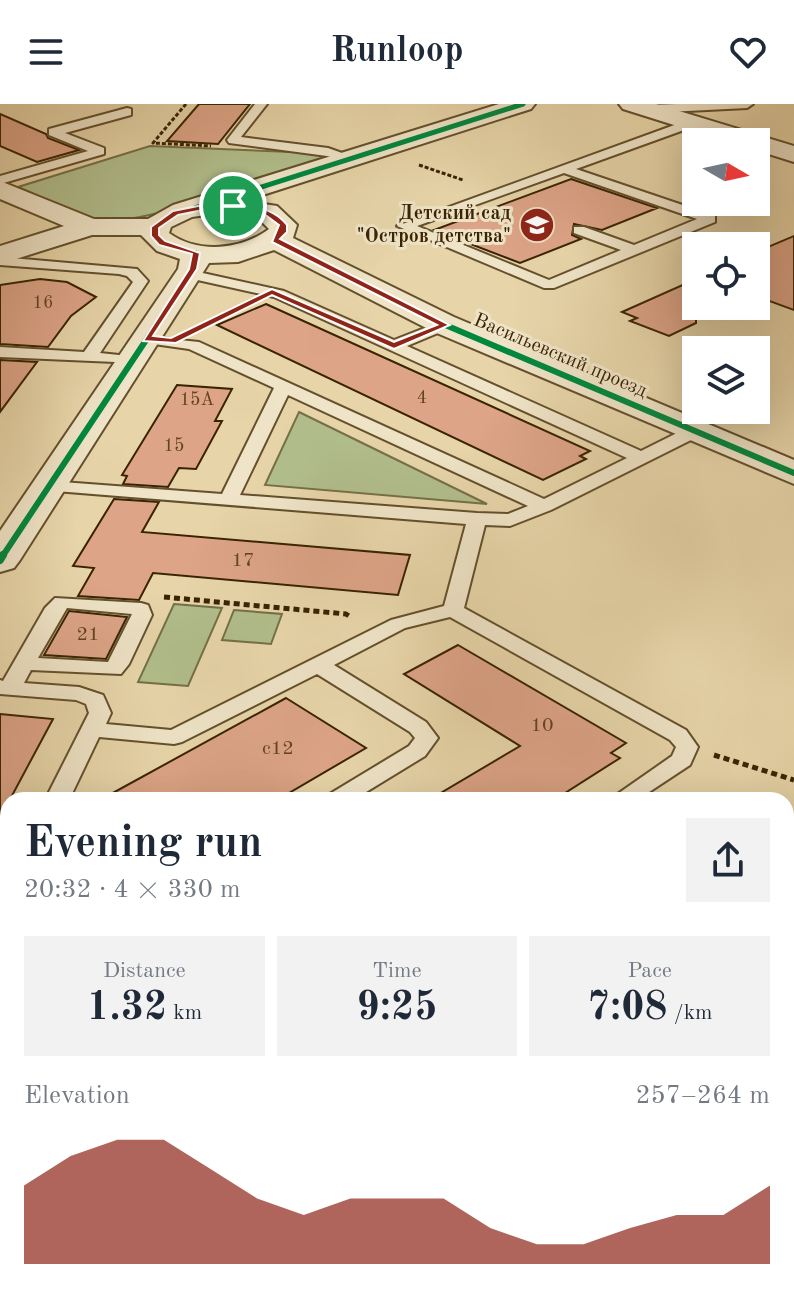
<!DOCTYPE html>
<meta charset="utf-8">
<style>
:root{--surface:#fff;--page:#f2f2f3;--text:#1f2937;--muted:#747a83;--accent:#8f2418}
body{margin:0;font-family:"Old Standard TT",serif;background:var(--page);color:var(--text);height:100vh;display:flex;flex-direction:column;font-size:30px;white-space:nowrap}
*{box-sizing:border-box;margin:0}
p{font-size:26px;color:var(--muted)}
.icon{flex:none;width:44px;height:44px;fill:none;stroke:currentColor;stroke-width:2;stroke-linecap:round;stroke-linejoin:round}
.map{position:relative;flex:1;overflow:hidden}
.side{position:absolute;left:0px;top:688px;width:794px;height:512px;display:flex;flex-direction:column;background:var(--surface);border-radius:24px 24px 0 0;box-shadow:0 8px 32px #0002}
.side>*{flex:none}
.needle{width:52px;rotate:99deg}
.buttons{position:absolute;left:682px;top:24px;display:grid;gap:16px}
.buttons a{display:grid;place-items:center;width:88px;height:88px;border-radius:0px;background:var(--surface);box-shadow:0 8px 32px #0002;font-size:40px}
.pin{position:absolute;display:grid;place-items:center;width:68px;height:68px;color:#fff;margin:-34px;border:4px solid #fff;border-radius:50%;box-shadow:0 2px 8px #0007}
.round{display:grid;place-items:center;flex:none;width:84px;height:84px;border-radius:0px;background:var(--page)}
.head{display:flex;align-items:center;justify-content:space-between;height:136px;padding:0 24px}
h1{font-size:44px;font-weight:700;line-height:60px}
.metrics{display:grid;grid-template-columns:repeat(3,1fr);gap:12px;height:136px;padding:8px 24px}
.metrics div{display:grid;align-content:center;border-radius:0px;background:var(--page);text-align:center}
.metrics b{font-size:40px;font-weight:700}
.metrics small{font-size:22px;font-weight:400}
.metrics p{font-size:22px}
.chart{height:224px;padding:16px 24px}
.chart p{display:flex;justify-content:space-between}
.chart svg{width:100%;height:144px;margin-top:8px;fill:var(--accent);opacity:.7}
header{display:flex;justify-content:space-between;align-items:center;height:104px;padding:0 24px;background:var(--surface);font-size:36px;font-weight:700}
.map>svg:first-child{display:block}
.green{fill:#b1be8c;stroke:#757047;stroke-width:2}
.building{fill:#dda487;stroke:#392302;stroke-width:2}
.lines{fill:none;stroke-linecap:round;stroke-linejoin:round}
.lane-casing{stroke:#64502c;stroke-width:4}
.street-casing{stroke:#64502c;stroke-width:4}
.path-far3{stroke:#392302;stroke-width:3;stroke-dasharray:4 2;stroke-linecap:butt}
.path-far2{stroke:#392302;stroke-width:4;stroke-dasharray:5 3;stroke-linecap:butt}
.path-far1{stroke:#392302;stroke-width:5;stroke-dasharray:6 4;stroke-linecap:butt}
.path{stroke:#392302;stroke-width:6;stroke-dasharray:8 5;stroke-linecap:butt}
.lane{fill:#efe4c7;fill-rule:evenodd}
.street{fill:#efe4c7;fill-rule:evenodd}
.cycleway-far2-casing{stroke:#efe4c7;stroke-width:8}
.cycleway-far1-casing{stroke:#efe4c7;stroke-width:10}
.cycleway-casing{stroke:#efe4c7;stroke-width:13}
.cycleway-far2{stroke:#00873e;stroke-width:5}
.cycleway-far1{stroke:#00873e;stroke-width:6}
.cycleway{stroke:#00873e;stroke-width:8}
.route{fill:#8f2418;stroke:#fff;stroke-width:2;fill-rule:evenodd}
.labels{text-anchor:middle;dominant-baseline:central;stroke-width:6;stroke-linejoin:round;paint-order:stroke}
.far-number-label{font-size:18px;fill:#624323}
.far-poi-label{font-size:20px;font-weight:bold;fill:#392302;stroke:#efe4c7;text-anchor:end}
.far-street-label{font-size:20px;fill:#392302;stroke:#efe4c7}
.number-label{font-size:20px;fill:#624323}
</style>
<header><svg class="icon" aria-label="menu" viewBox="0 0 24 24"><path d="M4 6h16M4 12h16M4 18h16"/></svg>Runloop<svg class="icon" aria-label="heart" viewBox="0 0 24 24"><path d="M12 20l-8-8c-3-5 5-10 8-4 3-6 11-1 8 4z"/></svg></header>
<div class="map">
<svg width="794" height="1200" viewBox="0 0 794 1200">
<rect width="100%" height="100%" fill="#e7d5a9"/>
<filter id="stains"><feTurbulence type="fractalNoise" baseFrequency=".0025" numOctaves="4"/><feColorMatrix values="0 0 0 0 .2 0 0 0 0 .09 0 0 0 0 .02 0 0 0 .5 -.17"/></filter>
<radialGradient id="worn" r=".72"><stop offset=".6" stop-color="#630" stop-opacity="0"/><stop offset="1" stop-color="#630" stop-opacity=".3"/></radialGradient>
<path class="green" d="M150,42L316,49L329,51L330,55C285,69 136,125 98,116C71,110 44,94 18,83Z
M299,308L487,400L265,381Z
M174,500L222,504L188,582L138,578Z
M234,506L282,510L271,540L222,536Z
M786,1066L794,1072V1200H497L506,1192H786Z"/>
<path class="building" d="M199,0H250L218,40L167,37Z
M0,10L46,30L48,34L79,46L37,58L0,42Z
M571,75L657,104L602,126L574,120L572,131L581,135L520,159L434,126Z
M794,132V206L756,192V148Z
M40,175L67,178L96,193L71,212L48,243L0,240V181Z
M696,175V219L669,232L630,217L637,214L622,208Z
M266,200L590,347L580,352L586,355L543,376L217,221Z
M0,256L37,258L0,308Z
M177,281L232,285L215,317H222L196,365L179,364L168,383L123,380L127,372L122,371Z
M114,395L159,398L142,428L410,451L398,491L153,469L139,496L78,492L94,464L73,462Z
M69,507L127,513L106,555L44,551Z
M458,541L626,639L611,649L620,654L554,696H429L520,642L404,570Z
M286,594L366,644L277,696H100Z
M0,610L53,615L0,714Z"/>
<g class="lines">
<g class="lane-casing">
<path id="lane" d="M255,0H267L241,33L328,44L356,54L350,58L327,52L229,39L227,36Z
M677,0H753L747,4L648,9L642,5L648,1Z
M127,4L131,5V11L65,29L104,44V50L0,80V72L88,47L49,31V25Z
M691,15L697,19L695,22L576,65L715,112V118L554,184H544L397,122ZM564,69L697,115L634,141L584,123H574V129L621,146L549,176L417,122Z
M0,153L137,165L148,177L100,249L138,253V259L0,253V243L84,248L133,178L127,172L119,170L0,161Z
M189,166L284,187L394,236L440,218H450V224L407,242L641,347L691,322H703L706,326L703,330L551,406L510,422L485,421L464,504L686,626L698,643L690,661L637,696H609L672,652L676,643L670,636L450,513L405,524L334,561L426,618L438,634L425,652L353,696H324L328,691L409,642L415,634L410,628L317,570L182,638L174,640L99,633L69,696H45L89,609L86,600L76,596L0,590V576L3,577L45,504L55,494L141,499L148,501L152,511L129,560L121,570L31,566L24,579L79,583L103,591L111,609L106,620L171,626L391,516L444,502L466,420L43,386L40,382L43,378L49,377L222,390L274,284L189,245L140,238V232L199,238L544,395L627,354L274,193L184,173L182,170ZM288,291L528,402L508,410L477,409L240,391ZM67,504L132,510L108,558L38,554Z
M8,786V826L0,828V789Z
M8,882V930L0,928V885Z"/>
</g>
<g class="street-casing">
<path id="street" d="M499,0H535L531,5L244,97L277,102L297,121L293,134L454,213L794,356V380L432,227L274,146L238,158L209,159L20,456L14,464L0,468V427L178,165L180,155L157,147L141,131H92L0,160V142L64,122L0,95V77L94,115H148L173,101ZM213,110L259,115L269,125C241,146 198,150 169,129L171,123L192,113Z
M619,0H656L794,42V58L756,46V38H728L623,5Z
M8,1152V1192H34L28,1200H0V1155Z"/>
</g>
<path class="path-far3" d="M186,0L153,39L211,42
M419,61L463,76"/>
<path class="path-far2" d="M205,221L235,205"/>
<path class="path-far1" d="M164,493L346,510L352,514
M714,651L794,676"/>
<path class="path" d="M786,804L794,833"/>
<use href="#lane" class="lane"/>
<use href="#street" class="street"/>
<g class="cycleway-far2-casing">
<path id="cycleway-far2" d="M195,104L523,0
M275,136L400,199
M171,199L193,165L196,149"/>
</g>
<g class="cycleway-far1-casing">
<path id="cycleway-far1" d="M396,197L443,220L794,369
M2,453L172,197"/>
</g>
<g class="cycleway-casing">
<path id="cycleway" d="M0,456L3,451"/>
</g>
<use href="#cycleway-far2" class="cycleway-far2"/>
<use href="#cycleway-far1" class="cycleway-far1"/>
<use href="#cycleway" class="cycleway"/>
</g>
<path class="route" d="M213,99C238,99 271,100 287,121V128L280,135L450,221L394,245L272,191L176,239L143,237L189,165L192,150L159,141L151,132V123L173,107ZM213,104L264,110L279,121L272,138L437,221L394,238L272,185L171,234L153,232L197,165L200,149L165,137L159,131V124L178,111Z"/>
<defs>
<g id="school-disc" transform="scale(1.8)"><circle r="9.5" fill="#8f2418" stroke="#efe4c7"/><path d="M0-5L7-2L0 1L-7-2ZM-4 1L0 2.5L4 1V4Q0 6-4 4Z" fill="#fff"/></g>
</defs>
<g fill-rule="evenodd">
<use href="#school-disc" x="537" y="121"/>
</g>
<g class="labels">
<g class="far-number-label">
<text x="43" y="199">16</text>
<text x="422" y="294">4</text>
<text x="197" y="296">15А</text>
<text x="174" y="342">15</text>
</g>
<g class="far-poi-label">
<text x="511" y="110">Детский сад<tspan x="511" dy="23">"Остров детства"</tspan></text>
</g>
<g class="far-street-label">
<text transform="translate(560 252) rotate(23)">Васильевский проезд</text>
</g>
<g class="number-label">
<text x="243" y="457">17</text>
<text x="88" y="531">21</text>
<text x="542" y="622">10</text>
<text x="278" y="645">с12</text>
</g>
</g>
<rect width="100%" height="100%" filter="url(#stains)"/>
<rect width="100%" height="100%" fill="url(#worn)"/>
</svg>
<div class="buttons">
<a><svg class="needle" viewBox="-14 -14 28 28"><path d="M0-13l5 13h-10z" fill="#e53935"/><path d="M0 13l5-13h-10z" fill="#747a83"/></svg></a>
<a><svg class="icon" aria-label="locate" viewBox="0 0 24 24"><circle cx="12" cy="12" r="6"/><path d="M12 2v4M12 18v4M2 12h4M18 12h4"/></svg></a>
<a><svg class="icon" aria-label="layers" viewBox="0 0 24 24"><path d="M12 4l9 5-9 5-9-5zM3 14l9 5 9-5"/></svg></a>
</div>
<div class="pin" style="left:233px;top:102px;background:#1e9e55"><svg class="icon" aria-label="arrive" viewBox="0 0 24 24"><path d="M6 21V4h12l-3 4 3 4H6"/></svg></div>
<section class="side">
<div class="head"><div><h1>Evening run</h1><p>20:32 · 4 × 330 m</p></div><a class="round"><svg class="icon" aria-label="share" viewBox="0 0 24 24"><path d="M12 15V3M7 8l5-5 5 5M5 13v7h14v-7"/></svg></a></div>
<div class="metrics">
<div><p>Distance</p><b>1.32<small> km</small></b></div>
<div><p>Time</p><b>9:25</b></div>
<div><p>Pace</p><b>7:08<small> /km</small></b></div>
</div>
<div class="chart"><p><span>Elevation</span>257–264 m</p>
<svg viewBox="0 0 160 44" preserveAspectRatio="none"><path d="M0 44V20L10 11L20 6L30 6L40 15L50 24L60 29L70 24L80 24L90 24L100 33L110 38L120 38L130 33L140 29L150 29L160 20V44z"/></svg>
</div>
</section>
</div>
